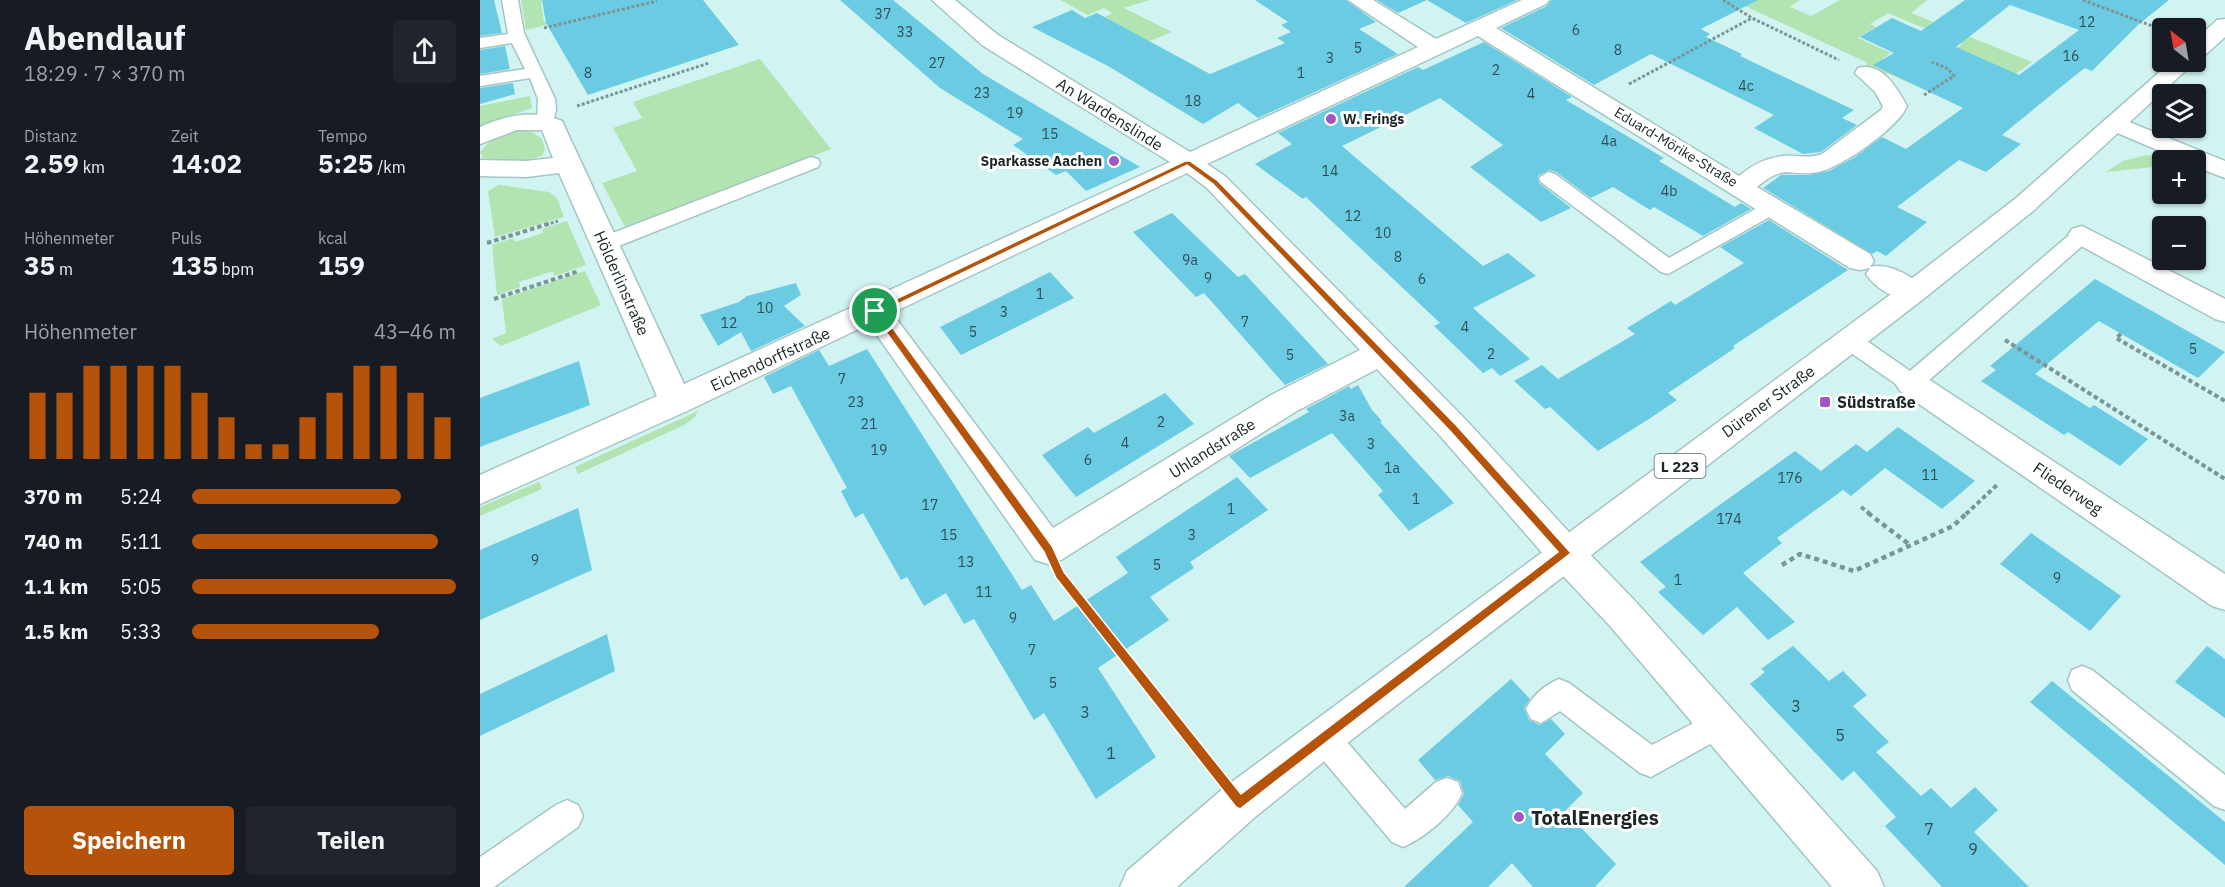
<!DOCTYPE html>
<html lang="de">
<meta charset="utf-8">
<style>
:root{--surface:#171b24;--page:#20242c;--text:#f1f3f6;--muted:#9ea1a6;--accent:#b45309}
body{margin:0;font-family:"IBM Plex Sans",sans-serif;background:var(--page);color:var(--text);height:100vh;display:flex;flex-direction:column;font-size:22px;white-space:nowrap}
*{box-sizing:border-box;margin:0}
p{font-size:20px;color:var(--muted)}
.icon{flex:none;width:33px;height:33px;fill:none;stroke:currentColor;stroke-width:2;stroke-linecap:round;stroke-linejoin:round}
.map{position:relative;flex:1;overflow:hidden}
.panel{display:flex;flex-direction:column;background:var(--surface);width:480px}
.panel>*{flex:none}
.needle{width:39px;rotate:329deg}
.tools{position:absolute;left:1672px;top:18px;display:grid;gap:12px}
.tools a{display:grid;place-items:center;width:54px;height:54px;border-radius:6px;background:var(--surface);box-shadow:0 2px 4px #0004;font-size:30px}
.pin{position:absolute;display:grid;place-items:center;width:51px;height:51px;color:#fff;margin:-26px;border:3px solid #fff;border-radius:50%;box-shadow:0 2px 6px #0007}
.round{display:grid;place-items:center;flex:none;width:63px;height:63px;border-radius:6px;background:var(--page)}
.overview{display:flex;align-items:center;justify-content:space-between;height:102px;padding:0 24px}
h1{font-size:33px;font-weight:700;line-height:45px}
.stats{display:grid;grid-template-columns:repeat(3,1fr);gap:9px;height:102px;padding:6px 24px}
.stats div{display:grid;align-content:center}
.stats b{font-size:26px;font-weight:700}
.stats small{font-size:16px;font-weight:400}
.stats p{font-size:16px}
.chart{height:168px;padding:12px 24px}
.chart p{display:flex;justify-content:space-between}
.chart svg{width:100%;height:108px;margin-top:6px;stroke:var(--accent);stroke-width:6}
.cta{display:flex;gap:12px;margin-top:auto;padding:12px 24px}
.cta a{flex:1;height:69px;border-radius:6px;background:var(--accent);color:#fff;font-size:24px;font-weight:700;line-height:69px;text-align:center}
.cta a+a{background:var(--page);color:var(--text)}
ul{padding:0 24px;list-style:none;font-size:20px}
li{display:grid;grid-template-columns:96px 72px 1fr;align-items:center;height:45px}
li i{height:15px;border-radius:8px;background:var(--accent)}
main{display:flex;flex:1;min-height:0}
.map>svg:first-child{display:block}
.green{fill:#b1e4b0}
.building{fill:#6bcbe3;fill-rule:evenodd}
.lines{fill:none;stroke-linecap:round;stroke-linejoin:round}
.lane-casing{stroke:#a4c5c3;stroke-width:3}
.street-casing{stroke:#a4c5c3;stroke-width:3}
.secondary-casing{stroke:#a4c5c3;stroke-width:3}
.primary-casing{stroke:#a4c5c3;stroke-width:3}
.path-far2{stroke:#7c9593;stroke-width:3;stroke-dasharray:3 2;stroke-linecap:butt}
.path-far1{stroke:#7c9593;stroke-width:4;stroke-dasharray:4.5 3;stroke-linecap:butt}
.path{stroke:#7c9593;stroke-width:4.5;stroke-dasharray:5 4;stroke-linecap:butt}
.lane{fill:#fff;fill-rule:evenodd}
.street{fill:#fff;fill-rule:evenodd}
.secondary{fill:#fff;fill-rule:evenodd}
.primary{fill:#fff;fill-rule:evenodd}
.route{fill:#b45309;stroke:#fff;stroke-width:1.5;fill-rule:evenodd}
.poi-dot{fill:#a255c7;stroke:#fff;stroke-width:2}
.labels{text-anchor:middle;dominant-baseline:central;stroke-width:6;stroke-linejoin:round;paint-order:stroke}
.number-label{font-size:14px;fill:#2e4f54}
.far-poi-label{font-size:14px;font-weight:bold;fill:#192625;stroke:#fff;text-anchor:start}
.far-street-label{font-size:14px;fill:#192625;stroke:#fff}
.shield{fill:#fff;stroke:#5e6766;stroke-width:1.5}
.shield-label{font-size:15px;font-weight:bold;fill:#192625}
.street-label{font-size:16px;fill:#192625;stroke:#fff}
.poi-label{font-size:16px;font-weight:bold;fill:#192625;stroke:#fff;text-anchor:start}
.near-number-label{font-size:16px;fill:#2e4f54}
.near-poi-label{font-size:20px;font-weight:bold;fill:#192625;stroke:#fff;text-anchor:start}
</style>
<main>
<section class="panel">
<div class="overview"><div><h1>Abendlauf</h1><p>18:29 · 7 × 370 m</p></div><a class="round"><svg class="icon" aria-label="share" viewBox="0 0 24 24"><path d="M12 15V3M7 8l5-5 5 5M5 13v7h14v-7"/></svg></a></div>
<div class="stats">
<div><p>Distanz</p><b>2.59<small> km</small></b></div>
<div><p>Zeit</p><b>14:02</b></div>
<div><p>Tempo</p><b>5:25<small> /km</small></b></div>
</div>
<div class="stats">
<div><p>Höhenmeter</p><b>35<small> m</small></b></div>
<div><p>Puls</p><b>135<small> bpm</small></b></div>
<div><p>kcal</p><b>159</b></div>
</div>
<div class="chart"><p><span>Höhenmeter</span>43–46 m</p>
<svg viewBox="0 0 160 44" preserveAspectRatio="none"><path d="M5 44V17M15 44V17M25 44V6M35 44V6M45 44V6M55 44V6M65 44V17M75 44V27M85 44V38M95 44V38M105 44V27M115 44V17M125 44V6M135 44V6M145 44V17M155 44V27"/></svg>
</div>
<ul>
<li><b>370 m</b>5:24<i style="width:79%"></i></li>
<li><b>740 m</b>5:11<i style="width:93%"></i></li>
<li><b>1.1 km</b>5:05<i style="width:100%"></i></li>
<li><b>1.5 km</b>5:33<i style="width:71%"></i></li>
</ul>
<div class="cta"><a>Speichern</a><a>Teilen</a></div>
</section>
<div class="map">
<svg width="1745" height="887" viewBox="0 0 1745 887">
<rect width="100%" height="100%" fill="#d1f3f1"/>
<path class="green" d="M41,0H67L61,2L64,22L68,21L69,24L46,30Z
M580,0H670L644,8L692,32L657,46L615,23L632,13L624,8L608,15Z
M1252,0H1320L1310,7L1331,16L1360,0H1447L1431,13L1552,62L1520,86L1459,61L1482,44L1408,13L1390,24L1396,27L1378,38L1411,53L1402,59L1441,77L1447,91L1409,74L1388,73L1385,66L1388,63Z
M280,59L351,149L145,227L122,183L157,171L133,128L162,118L153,102Z
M50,96L52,108L0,126V106Z
M40,130L52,132L62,139L65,150L62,156L34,163L3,158L0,152L13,138Z
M1666,155L1686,158V160H1683V166L1626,172L1643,161Z
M19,185L69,192L77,198L84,217L15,237L8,191Z
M87,221L106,265L74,276L73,271L39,282L40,287L17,295L12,245L33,238L35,242L63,233L62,229Z
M105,271L121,305L21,346L12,339L26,333L22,299Z
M218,411L215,417L204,425L98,474L95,467Z
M59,482L62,489L0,516V507Z"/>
<path class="building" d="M0,0H14L22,33L0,36Z
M62,0H223L259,45L108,95L66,23Z
M360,0H413L503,74L660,167L606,191L586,171L576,175L533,145L543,139L460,88Z
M775,0H866L896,22L879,29L918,54L778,118L758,103L723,124L628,66L552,27L592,10L605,18L617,13L730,74L805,43L797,38L811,32L801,25L808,22Z
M897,0H1037L986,23L947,0L918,13Z
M1071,0H1278L1221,29L1230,34L1226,37L1262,54L1260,56L1374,110L1362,118L1377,125L1341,152L1323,154L1274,128L1294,115L1171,54L1114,85L1021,28L1067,6Z
M1485,0H1689L1659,24L1612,71L1605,68L1597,74L1522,135L1541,144L1506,172L1479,160L1417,207L1447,222L1406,256L1397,251L1392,254L1283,188L1301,175H1328L1349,171L1375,157L1402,137L1426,149L1483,108L1393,65L1414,53L1380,37L1412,18L1441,31ZM1530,5L1599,30L1539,75L1476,47Z
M1004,42L1092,97L1086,100L1184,158L1179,161L1255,207L1261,203L1271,209L1223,236L1174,207L1170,210L1133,187L1111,198L1076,172L1069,170L1058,176L1059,183L1091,208L1061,222L990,167L1023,145L960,98L862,146L1003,266L1028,253L1056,276L993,308L1050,359L1020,376L1012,368L1003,373L954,326L960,323L826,197L823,199L775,164L812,144L798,133L938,67L943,70Z
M25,46L30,69L0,74V50Z
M33,83L35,94L0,104V88Z
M692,213L758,277L765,274L848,364L805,385L724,293L716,297L653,232Z
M1289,220L1368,270L1253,346L1255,348L1188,393L1197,400L1169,419L1118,451L1070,407L1065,409L1034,381L1062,365L1078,379L1155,334L1147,328L1191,301L1195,305L1264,263L1240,247Z
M570,272L594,298L481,355L460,327Z
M1615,279L1745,352L1718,378L1619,321L1555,374L1610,408L1614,405L1668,439L1640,466L1588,432L1584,435L1501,381L1516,370L1510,366Z
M316,283L321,295L304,306L325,326L271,351L261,332L238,346L220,315L259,302L267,296Z
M387,349L542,590L551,585L574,621L648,573L636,557L757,477L788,510L710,562L714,568L670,597L689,620L618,668L676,757L616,799L564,713L554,720L494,619L484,624L466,593L444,606L427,577L421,580L383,513L375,518L361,491L367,488L311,386L293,394L284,377L339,350L349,366Z
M99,361L110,405L0,447V398Z
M878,385L892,410L902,421L900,422L974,503L929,531L898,495L903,491L852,433L770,478L749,456L829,412L826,409L869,386L871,389Z
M685,393L714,424L596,497L562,455L608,427L614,433Z
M1418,427L1495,481L1462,509L1405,468L1371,496L1363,490L1297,538L1302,543L1263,573L1315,622L1288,640L1257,607L1223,635L1178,592L1186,587L1160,562L1315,451L1341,471L1376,444L1387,452Z
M98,508L112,570L0,620V550Z
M1551,533L1641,596L1610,631L1520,564Z
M127,634L135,671L0,736V694Z
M1313,646L1349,681L1363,671L1387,695L1373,706L1409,742L1396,752L1441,796L1451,788L1471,808L1495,787L1518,810L1494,832L1549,887H1462L1405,826L1416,817L1374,771L1362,781L1270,684L1285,672L1281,669Z
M1727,646L1745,659V718L1695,682Z
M1031,679L1050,699L1044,708L1049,720L1060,725L1071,719L1085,734L1065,754L1103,793L1085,811L1136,864L1115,887H1053L1032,863L1008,887H924L993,822L978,805L984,794L980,781L968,776L955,780L938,760Z
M1572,681L1745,822V865L1550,702Z"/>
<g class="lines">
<g class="lane-casing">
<path id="lane" d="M22,0H38L44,33L75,99L76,110L72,126H60L57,122L58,99L50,78L0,86V76L45,69L32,43L0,48V38L28,34Z
M331,157L338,159L340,163L338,167L131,249H117L114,244L117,239Z
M1068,172L1075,174L1189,258L1286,203H1300L1303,207L1300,211L1188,274L1181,272L1061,182L1059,178Z
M1602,229L1609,230L1612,235L1609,240L1439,389L1431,392L1423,389L1361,346L1358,340L1361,334L1369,332L1377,334L1430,371L1595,230Z
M1602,666L1612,670L1745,775V810L1734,806L1592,690L1588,680L1592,670Z
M1079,679L1089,683L1172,745L1238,710L1248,714L1253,724L1248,734L1171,777L1160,773L1080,711L1061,723L1051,719L1046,709C1053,695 1065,685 1079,679Z
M843,722L854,727L925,809L956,782L967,778L978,782L982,793C974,814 944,838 923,847L912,842L832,747L828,737L832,727Z
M87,800L98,805L103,816L98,827L14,887H0V857L76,805Z"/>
</g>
<g class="street-casing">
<path id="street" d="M452,0H475L518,35L710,152L938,47L868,0H893L956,39L1042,0H1069L1066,4L1016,28L1259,176C1272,165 1285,158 1303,156C1317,155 1329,159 1342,154L1401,110L1403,106L1395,92L1375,73L1378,68C1402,62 1417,88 1427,106C1419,127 1361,168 1338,172C1308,177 1305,163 1277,187L1390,254L1394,261L1390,267C1408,262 1437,277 1446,293L1442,300C1424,305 1396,290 1386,274L1390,268L1380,270L1370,268L998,36L727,164L745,176L986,420L1098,542L1103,553L1098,564L1085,568L1072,564L962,438L897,369L815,412L581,560L568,564L555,560L389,324L207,411L0,504V475L177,396L79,173L46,177L0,176V160L46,161L73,158L62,130H37L0,144V127C27,115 54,109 82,121L204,384L690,162L502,45ZM707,173L727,188L880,350L793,394L573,528L412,313Z
M1637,117L1745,161V178L1716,167V160H1701L1628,129L1625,124L1628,119Z
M1602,226L1745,299V322L1735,319L1592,241L1588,235L1592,229Z
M1431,371L1442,375L1745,574V610L1732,606L1420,391L1415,383L1420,375Z"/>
</g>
<g class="secondary-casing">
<path id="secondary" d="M1085,538L1098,542L1156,602L1397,871L1404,887H1352L1130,626L1072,564L1067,553L1072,542Z"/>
</g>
<g class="primary-casing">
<path id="primary" d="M1745,19V37L1724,56L1716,58V39L1737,20Z
M1691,62H1715L1553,211L1442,300L857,751L775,817L697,887H640L647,871L745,787L1422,286L1535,199Z"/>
</g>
<path class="path-far2" d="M1243,0L1272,18L1359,60
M1603,0L1683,30
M64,28L177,1
M1149,84L1272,18
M1444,95L1474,76L1468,69L1452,62
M97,106L229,63
M66,225L78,221"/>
<path class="path-far1" d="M7,243L71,223
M14,299L99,271
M1641,334L1636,338L1745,401
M1525,340L1745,479
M1381,507L1390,514
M1486,514L1518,484"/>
<path class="path" d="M1388,513L1430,545
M1302,565L1320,554L1374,571L1473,526L1487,513
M584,580L734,769"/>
<use href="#lane" class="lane"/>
<use href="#street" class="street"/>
<use href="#secondary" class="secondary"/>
<use href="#primary" class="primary"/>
</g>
<path class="route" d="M705,161H710L738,181L977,426L1091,553L760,809L756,807L576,578L564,552L391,311ZM707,165L733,184L970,431L1078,552L761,794L584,572L572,546L401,312Z"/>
<g class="poi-dot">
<circle cx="851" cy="119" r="6"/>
<circle cx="634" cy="161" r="6"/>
<rect x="1339" y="396" width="12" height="12" rx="3"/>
<circle cx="1039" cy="817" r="6"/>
</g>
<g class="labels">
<g class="number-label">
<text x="403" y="14">37</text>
<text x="1607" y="22">12</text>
<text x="1096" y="30">6</text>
<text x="425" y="32">33</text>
<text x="878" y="48">5</text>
<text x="1138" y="50">8</text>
<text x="1591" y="56">16</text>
<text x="850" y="58">3</text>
<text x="457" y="63">27</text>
<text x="1016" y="70">2</text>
<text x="108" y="73">8</text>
<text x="821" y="73">1</text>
<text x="1266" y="86">4c</text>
<text x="502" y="93">23</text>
<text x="1051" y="94">4</text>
<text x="713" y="101">18</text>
<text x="535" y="113">19</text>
<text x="570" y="134">15</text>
<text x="1129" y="141">4a</text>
<text x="850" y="171">14</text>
<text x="1189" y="191">4b</text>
<text x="873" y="216">12</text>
<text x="903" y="233">10</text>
<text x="918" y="257">8</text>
<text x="710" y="260">9a</text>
<text x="728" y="278">9</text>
<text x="942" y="279">6</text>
<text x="560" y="294">1</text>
<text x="285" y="308">10</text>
<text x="524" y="312">3</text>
<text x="765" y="322">7</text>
<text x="249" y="323">12</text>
<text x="985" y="327">4</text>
<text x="493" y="332">5</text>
<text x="1713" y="349">5</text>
<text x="1011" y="354">2</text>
<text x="810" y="355">5</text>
<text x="362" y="379">7</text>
<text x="376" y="402">23</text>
<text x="867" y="416">3a</text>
<text x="681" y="422">2</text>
<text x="389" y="424">21</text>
<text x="645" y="443">4</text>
<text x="891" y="444">3</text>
<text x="399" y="450">19</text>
<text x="608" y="460">6</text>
<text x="912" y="468">1a</text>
<text x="1450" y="475">11</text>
<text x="1310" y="478">176</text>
<text x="936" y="499">1</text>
<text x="450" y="505">17</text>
<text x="751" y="509">1</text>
<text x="1249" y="519">174</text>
<text x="469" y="535">15</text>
<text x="712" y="535">3</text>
<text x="55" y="560">9</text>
<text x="486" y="562">13</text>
<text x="677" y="565">5</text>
<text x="1577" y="578">9</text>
<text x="1198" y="580">1</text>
<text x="504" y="592">11</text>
<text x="533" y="618">9</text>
<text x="552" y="650">7</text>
<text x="573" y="683">5</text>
</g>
<g class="far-poi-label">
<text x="863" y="119">W. Frings</text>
<text x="622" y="161" text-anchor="end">Sparkasse Aachen</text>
</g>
<g class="far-street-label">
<text transform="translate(1196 147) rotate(31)">Eduard-Mörike-Straße</text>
</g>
<rect class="shield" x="1174.5" y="454" width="51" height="24" rx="4.5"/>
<g class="shield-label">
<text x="1200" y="466">L 223</text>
</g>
<g class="street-label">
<text transform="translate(630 114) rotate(32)">An Wardenslinde</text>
<text transform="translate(142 283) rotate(66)">Hölderlinstraße</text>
<text transform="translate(290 359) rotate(-25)">Eichendorffstraße</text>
<text transform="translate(1288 401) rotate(-36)">Dürener Straße</text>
<text transform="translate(732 448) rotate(-32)">Uhlandstraße</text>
<text transform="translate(1588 488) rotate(34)">Fliederweg</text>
</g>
<g class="poi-label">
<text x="1357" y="402">Südstraße</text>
</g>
<g class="near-number-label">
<text x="1316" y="706">3</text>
<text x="605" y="712">3</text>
<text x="1360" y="735">5</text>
<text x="631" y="753">1</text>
<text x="1449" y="829">7</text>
<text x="1493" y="849">9</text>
</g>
<g class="near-poi-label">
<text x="1051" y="817">TotalEnergies</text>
</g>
</g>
</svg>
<div class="tools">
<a><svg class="needle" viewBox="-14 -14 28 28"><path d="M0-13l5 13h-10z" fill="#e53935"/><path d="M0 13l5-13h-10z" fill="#9ea1a6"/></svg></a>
<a><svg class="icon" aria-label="layers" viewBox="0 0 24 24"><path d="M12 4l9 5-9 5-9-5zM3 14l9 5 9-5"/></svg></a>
<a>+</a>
<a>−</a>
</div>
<div class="pin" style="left:395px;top:311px;background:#1e9e55"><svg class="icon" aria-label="arrive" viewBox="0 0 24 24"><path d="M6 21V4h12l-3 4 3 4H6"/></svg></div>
</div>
</main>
